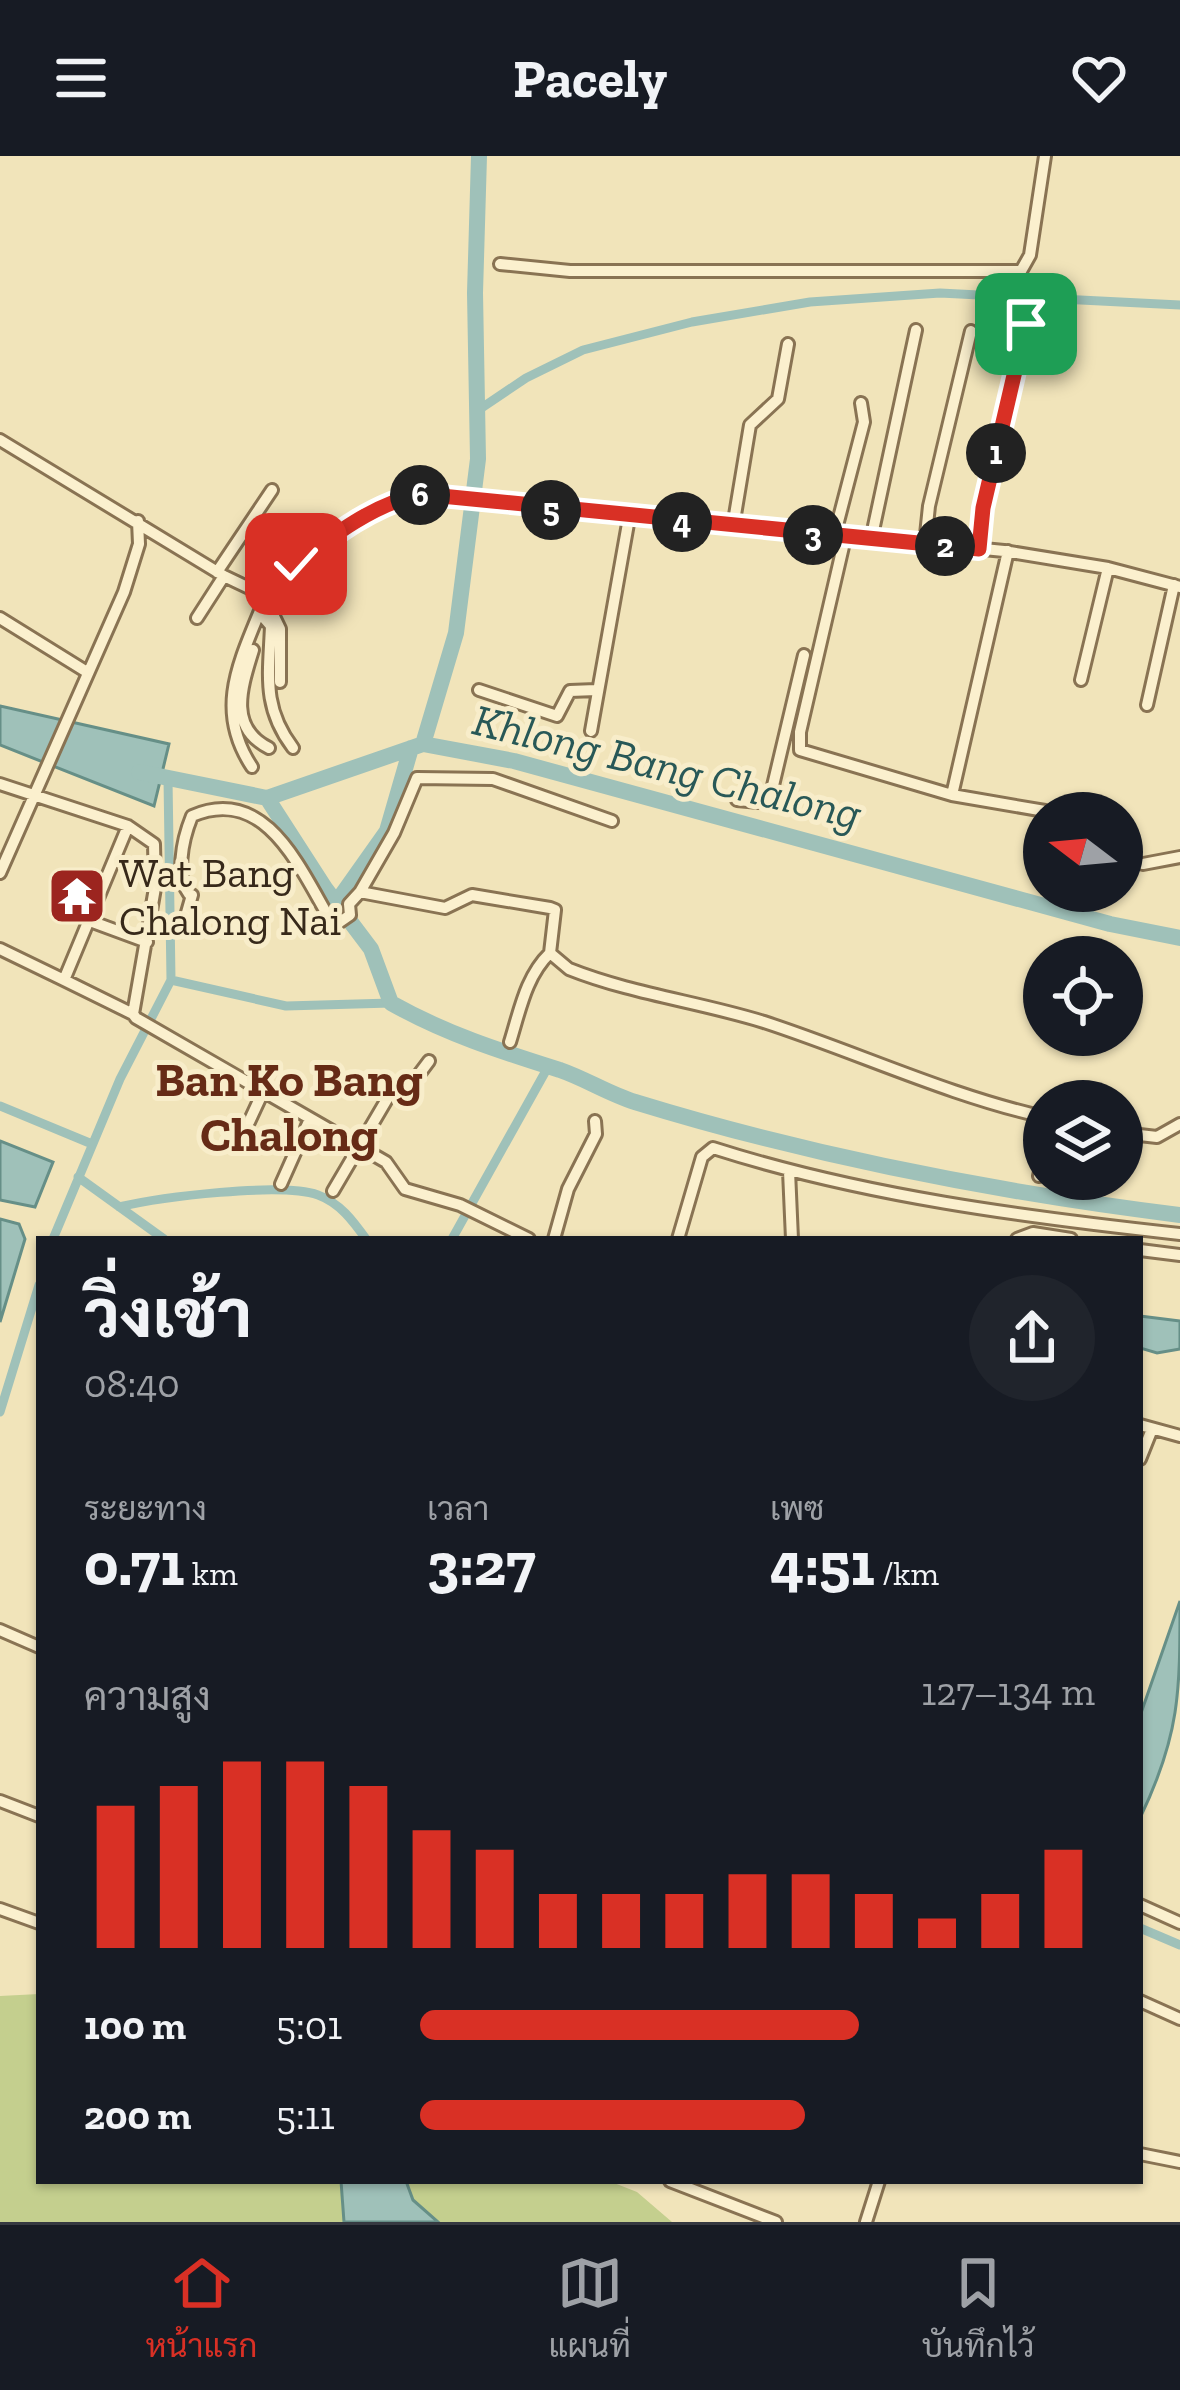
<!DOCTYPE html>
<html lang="th">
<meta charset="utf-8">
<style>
:root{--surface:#171b24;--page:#20242c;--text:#f1f3f6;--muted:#9ea1a6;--line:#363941;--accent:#d93025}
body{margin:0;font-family:"Zilla Slab",Sarabun,serif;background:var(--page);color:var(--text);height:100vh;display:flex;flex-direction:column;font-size:45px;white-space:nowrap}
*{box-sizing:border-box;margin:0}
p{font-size:39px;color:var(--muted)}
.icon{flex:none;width:66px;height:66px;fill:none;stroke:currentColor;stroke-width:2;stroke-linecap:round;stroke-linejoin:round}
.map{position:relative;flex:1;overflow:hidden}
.panel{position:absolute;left:36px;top:1080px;width:1107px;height:948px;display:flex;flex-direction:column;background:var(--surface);border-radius:0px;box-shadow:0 3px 9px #0004}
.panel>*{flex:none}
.needle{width:78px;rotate:286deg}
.controls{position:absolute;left:1023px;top:636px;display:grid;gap:24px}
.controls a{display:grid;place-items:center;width:120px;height:120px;border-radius:50%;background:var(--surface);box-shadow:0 3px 9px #0004;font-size:60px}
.pin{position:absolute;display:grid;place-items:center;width:102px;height:102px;color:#fff;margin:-51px;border-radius:24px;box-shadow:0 6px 18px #0006}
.km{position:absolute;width:60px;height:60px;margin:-30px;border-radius:50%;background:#222;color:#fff;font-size:33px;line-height:60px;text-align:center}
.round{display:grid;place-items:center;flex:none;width:126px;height:126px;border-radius:63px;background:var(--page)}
.overview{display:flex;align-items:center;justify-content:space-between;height:204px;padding:0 48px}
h1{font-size:66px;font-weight:800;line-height:90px}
.metrics{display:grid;grid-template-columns:repeat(3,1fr);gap:18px;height:204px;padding:12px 48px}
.metrics div{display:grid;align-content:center}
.metrics b{font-size:60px;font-weight:800}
.metrics small{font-size:33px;font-weight:400}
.metrics p{font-size:33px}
.chart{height:336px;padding:24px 48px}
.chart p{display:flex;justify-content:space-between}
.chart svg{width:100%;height:216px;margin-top:12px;stroke:var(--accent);stroke-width:6}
ul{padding:0 48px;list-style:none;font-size:39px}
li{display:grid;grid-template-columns:192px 144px 1fr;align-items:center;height:90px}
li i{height:30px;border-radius:15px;background:var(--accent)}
header{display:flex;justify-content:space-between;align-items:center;height:156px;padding:0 48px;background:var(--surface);font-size:54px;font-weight:800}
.tab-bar{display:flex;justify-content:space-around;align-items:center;height:168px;border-top:3px solid var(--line);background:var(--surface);font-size:33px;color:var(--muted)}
.tab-bar a{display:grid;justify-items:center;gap:6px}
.tab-bar .selected{color:var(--accent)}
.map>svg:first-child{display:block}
.green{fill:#c4cf8e}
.water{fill:#9fc1b9;stroke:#668f87;stroke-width:3}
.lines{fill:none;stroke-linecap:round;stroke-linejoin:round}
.canal{stroke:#9fc1b9;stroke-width:9}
.river{stroke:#9fc1b9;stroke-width:16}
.minor-casing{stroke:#897353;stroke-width:16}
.minor{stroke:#fbf0ce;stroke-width:10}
.route-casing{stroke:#fff;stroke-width:24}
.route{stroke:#d93025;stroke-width:15}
.labels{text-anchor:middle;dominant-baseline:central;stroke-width:10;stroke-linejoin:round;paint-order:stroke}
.poi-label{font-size:42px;fill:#37291a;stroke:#f8edca;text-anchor:start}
.water-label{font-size:45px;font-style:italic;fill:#285857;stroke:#f8edca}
.quarter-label{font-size:48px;font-weight:bold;fill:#662b16;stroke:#f8edca}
</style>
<header><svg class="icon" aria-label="menu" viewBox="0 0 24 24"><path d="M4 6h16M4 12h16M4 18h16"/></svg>Pacely<svg class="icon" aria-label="heart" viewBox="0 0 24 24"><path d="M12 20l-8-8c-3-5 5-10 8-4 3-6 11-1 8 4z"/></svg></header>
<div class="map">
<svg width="1180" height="2066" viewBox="0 0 1180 2066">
<rect width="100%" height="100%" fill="#f1e4ba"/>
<path class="green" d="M39,1838V2025H609L637,2036L672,2066H0V1840Z"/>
<path class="water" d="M0,550L169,588L154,650L0,589Z
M0,985L53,1006L35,1051L0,1044Z
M0,1063L19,1068L25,1083L0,1166Z
M1140,1160L1180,1165V1193L1157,1197L1140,1192Z
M1180,1445C1180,1536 1180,1579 1140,1662V1560Z
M341,2025H406L413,2044L438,2066H344Z"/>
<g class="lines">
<path class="canal" d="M477,255L526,222L583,194L692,166L810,146L940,137L1180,149
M171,824L286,850L391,847
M0,950L92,988
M78,1021L164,1083
M119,1051C161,1041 280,1026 318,1039C340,1047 353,1065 366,1083
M53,1083L120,923L171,824L168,623
M452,1083L548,911
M0,1256L39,1129
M1140,1772L1180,1789"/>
<path class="river" d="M423,588L456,477L478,303L475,137L479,0
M139,616L267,642L423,588L514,605L1110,768L1180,782
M267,642L325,732L371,793L391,847C446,878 500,895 560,914C586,923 609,938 635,946C814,1001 995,1036 1180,1059
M336,747L387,675L411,592"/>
<g class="minor-casing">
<path id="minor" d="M500,108L570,115H1021L1030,99L1045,0
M0,284L224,420L266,440C307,397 360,350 421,338L1004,395L1108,412L1180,431
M252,369L296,395
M733,371L750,269L778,243L788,188
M834,381L864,266L861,247
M845,382L800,576V594L952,639L1045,655
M871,384L916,174
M925,388L929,350L971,175
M979,393L983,352L1026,168
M217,416L272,334
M266,444L280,473V526
M0,462L87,516
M197,462L224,420
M264,462L271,470C269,519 262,551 293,592
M253,494C242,530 227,571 269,592
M1081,524L1108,412
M479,534L557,560L570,535L596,534
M1147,549L1174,429
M591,575L629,362
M252,611C212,551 242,501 266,440
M0,628L128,670L154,688L155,732L133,858L136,862L386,1006L405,1033L460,1049L529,1083
M952,639L1008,395
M737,644L759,646L771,638L804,499
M128,670L64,824L133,858
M1143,708L1180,701
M0,717L124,436L139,388L138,365
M360,736L394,677L417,622L493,623L612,665
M189,738C176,721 181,687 192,660C268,627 302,718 334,770L350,759L349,748L360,736L445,752L472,739L550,752L555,754L550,797L569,813C632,838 700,846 764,866C859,897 947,939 1044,961
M90,765L147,786
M184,767L192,739
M0,793L64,824
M510,886C520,854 526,820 550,797
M249,966L262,938
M1122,977L1157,981L1180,968
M789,1015L792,1083
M1039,1020L1044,998
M281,1028L310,963
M333,1035L390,938L408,933L429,905
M554,1083L568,1033L596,978L595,965
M678,1083L702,1001L713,992C863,1040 1024,1061 1180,1078
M1017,1083L1033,1077L1071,1083
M1140,1094L1180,1099
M1140,1269L1180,1280
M1140,1303L1152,1273
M0,1474L39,1491
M0,1645L39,1660
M1140,1749L1180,1767
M0,1753L39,1767
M1140,1845L1180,1863
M1140,1998L1180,2006
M670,2025L776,2066
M866,2066L879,2025"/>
</g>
<use href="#minor" class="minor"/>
</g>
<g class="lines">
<g class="route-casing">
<path id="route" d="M296,408C332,380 375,347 421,338L979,393L983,352L1026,168"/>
</g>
<use href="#route" class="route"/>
</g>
<defs>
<g id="temple-square" transform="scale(3)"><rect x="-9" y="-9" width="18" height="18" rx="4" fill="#9c251f" stroke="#f8edca"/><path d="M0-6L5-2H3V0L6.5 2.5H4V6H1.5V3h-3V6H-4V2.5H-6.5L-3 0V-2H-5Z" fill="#fff"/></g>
</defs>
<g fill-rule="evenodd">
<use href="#temple-square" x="77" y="740"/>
</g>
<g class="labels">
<g class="poi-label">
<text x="119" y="716">Wat Bang<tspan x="119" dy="48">Chalong Nai</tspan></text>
</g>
<g class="water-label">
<text transform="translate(667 611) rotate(14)">Khlong Bang Chalong</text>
</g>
<g class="quarter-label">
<text x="289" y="923">Ban Ko Bang<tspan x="289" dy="55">Chalong</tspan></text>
</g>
</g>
</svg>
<div class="controls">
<a><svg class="needle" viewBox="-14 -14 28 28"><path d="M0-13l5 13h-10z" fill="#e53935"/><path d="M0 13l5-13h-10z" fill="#9ea1a6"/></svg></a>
<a><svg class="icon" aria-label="locate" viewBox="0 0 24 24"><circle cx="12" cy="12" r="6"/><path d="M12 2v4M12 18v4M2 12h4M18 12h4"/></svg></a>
<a><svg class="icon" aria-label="layers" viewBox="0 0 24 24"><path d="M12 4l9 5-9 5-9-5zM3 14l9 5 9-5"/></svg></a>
</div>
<div class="pin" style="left:1026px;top:168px;background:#1e9e55"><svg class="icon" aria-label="arrive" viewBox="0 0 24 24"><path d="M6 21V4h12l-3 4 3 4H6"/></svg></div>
<div class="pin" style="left:296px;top:408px;background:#d93025"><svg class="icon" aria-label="check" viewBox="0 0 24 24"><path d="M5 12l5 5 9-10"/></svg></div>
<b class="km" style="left:996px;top:297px">1</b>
<b class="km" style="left:945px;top:390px">2</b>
<b class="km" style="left:813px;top:379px">3</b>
<b class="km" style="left:682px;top:366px">4</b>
<b class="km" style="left:551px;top:354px">5</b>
<b class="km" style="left:420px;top:339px">6</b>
<section class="panel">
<div class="overview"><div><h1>วิ่งเช้า</h1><p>08:40</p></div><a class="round"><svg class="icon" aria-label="share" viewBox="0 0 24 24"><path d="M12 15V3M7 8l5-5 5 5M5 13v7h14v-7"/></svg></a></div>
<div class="metrics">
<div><p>ระยะทาง</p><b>0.71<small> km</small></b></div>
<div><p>เวลา</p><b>3:27</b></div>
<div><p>เพซ</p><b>4:51<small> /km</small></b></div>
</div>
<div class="chart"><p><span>ความสูง</span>127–134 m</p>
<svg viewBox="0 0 160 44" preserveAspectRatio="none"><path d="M5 44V15M15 44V11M25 44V6M35 44V6M45 44V11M55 44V20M65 44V24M75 44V33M85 44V33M95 44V33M105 44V29M115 44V29M125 44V33M135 44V38M145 44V33M155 44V24"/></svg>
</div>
<ul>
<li><b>100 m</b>5:01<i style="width:65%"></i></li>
<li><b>200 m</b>5:11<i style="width:57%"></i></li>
</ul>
</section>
</div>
<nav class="tab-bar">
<a class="selected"><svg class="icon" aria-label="home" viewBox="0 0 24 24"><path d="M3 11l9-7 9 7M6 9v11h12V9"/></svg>หน้าแรก</a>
<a><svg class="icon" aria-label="map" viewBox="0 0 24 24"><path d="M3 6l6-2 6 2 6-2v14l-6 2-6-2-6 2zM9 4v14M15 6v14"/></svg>แผนที่</a>
<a><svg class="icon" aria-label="saved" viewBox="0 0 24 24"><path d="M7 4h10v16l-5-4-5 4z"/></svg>บันทึกไว้</a>
</nav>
